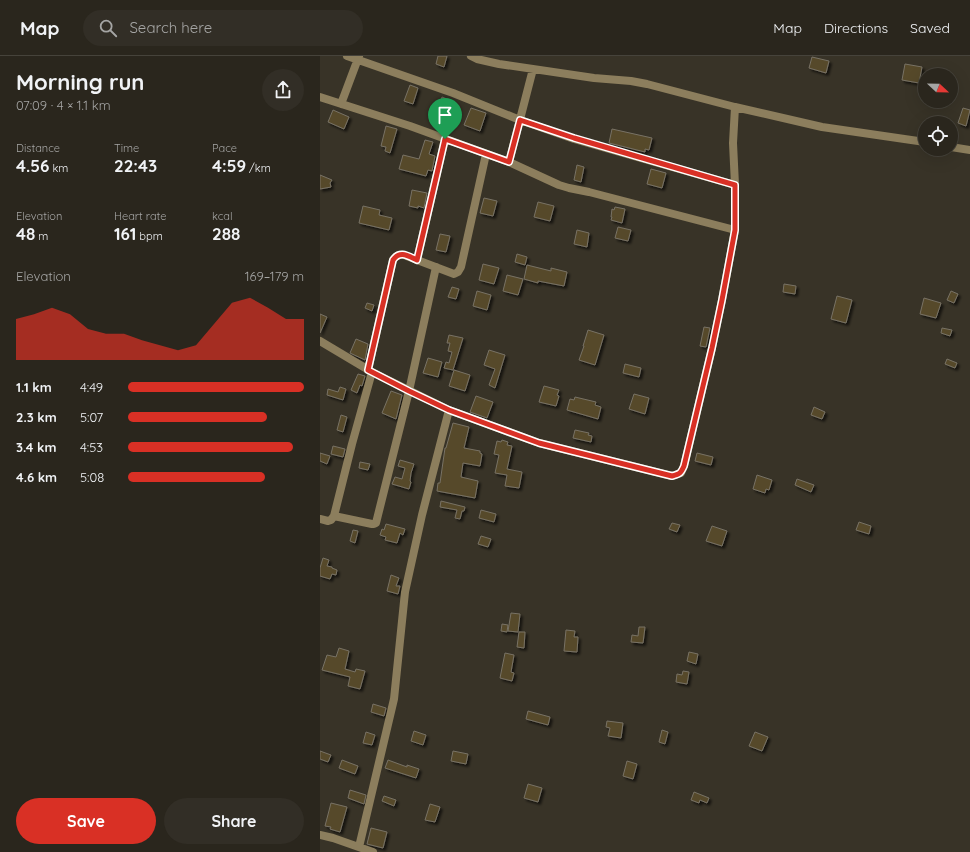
<!DOCTYPE html>
<meta charset="utf-8">
<style>
:root{--surface:#2a261d;--page:#322e26;--text:#f1f3f6;--muted:#a5a5a4;--line:#46433b;--accent:#d93025}
body{margin:0;font-family:Quicksand,sans-serif;background:var(--page);color:var(--text);height:100vh;display:flex;flex-direction:column;font-size:15px;white-space:nowrap}
*{box-sizing:border-box;margin:0}
p{font-size:13px;color:var(--muted)}
.icon{flex:none;width:22px;height:22px;fill:none;stroke:currentColor;stroke-width:2;stroke-linecap:round;stroke-linejoin:round}
.map{position:relative;flex:1;overflow:hidden}
.side{display:flex;flex-direction:column;background:var(--surface);width:320px}
.side>*{flex:none}
.needle{width:26px;rotate:112deg}
.fabs{position:absolute;left:598px;top:12px;display:grid;gap:8px}
.fabs a{display:grid;place-items:center;width:40px;height:40px;border-radius:50%;background:var(--surface);box-shadow:0 4px 16px #0002,0 0 0 1px var(--line);font-size:20px}
.pin{position:absolute;display:grid;place-items:center;width:34px;height:34px;color:#fff;margin:-41px -17px;border-radius:50% 50% 50% 0;rotate:-45deg;box-shadow:0 0 4px #0007}
.pin .icon{rotate:45deg}
.round{display:grid;place-items:center;flex:none;width:42px;height:42px;border-radius:21px;background:var(--page)}
.summary{display:flex;align-items:center;justify-content:space-between;height:68px;padding:0 16px}
h1{font-size:22px;font-weight:700;line-height:30px}
.stats{display:grid;grid-template-columns:repeat(3,1fr);gap:6px;height:68px;padding:4px 16px}
.stats div{display:grid;align-content:center}
.stats b{font-size:17px;font-weight:700}
.stats small{font-size:11px;font-weight:400}
.stats p{font-size:11px}
.chart{height:112px;padding:8px 16px}
.chart p{display:flex;justify-content:space-between}
.chart svg{width:100%;height:72px;margin-top:4px;fill:var(--accent);opacity:.7}
.action{display:flex;gap:8px;margin-top:auto;padding:8px 16px}
.action a{flex:1;height:46px;border-radius:24px;background:var(--accent);color:#fff;font-size:16px;font-weight:700;line-height:46px;text-align:center}
.action a+a{background:var(--page);color:var(--text)}
ul{padding:0 16px;list-style:none;font-size:13px}
li{display:grid;grid-template-columns:64px 48px 1fr;align-items:center;height:30px}
li i{height:10px;border-radius:5px;background:var(--accent)}
header{display:flex;align-items:center;gap:24px;box-sizing:border-box;height:56px;padding:0 20px;background:var(--surface);border-bottom:1px solid var(--line)}
header strong{font-size:19px}
nav{display:flex;gap:22px;margin-inline-start:auto;font-size:14px}
.search{width:280px;height:36px;background:var(--page);display:flex;align-items:center;gap:10px;box-sizing:border-box;padding:0 14px;border-radius:22px;color:var(--muted);font-size:15px}
main{display:flex;flex:1;min-height:0}
.map>svg:first-child{display:block}
.building{fill:#564929;stroke:#787265;filter:url(#shadow)}
.lines{fill:none;stroke-linecap:round;stroke-linejoin:round}
.minor{stroke:#8c7e5d;stroke-width:8}
.route-casing{stroke:#fff;stroke-width:8}
.route{stroke:#d93025;stroke-width:5}
</style>
<header>
<strong>Map</strong>
<div class="search"><svg class="icon" aria-label="search" viewBox="0 0 24 24"><circle cx="10" cy="10" r="6"/><path d="M15 15l6 6"/></svg>Search here</div>
<nav><a>Map</a><a>Directions</a><a>Saved</a></nav>
</header>
<main>
<section class="side">
<div class="summary"><div><h1>Morning run</h1><p>07:09 · 4 × 1.1 km</p></div><a class="round"><svg class="icon" aria-label="share" viewBox="0 0 24 24"><path d="M12 15V3M7 8l5-5 5 5M5 13v7h14v-7"/></svg></a></div>
<div class="stats">
<div><p>Distance</p><b>4.56<small> km</small></b></div>
<div><p>Time</p><b>22:43</b></div>
<div><p>Pace</p><b>4:59<small> /km</small></b></div>
</div>
<div class="stats">
<div><p>Elevation</p><b>48<small> m</small></b></div>
<div><p>Heart rate</p><b>161<small> bpm</small></b></div>
<div><p>kcal</p><b>288</b></div>
</div>
<div class="chart"><p><span>Elevation</span>169–179 m</p>
<svg viewBox="0 0 160 44" preserveAspectRatio="none"><path d="M0 44V19L10 16L20 12L30 16L40 25L50 28L60 28L70 32L80 35L90 38L100 35L110 22L120 9L130 6L140 12L150 19L160 19V44z"/></svg>
</div>
<ul>
<li><b>1.1 km</b>4:49<i style="width:100%"></i></li>
<li><b>2.3 km</b>5:07<i style="width:79%"></i></li>
<li><b>3.4 km</b>4:53<i style="width:94%"></i></li>
<li><b>4.6 km</b>5:08<i style="width:78%"></i></li>
</ul>
<div class="action"><a>Save</a><a>Share</a></div>
</section>
<div class="map">
<svg width="650" height="796" viewBox="0 0 650 796">
<defs>
<filter id="shadow"><feDropShadow dx="2.5" dy="2.5" stdDeviation="1" flood-color="#0009"/></filter>
</defs>
<rect width="100%" height="100%" fill="#383327"/>
<path class="building" d="M118,0H127L124,11L116,8Z
M492,1L509,5L506,17L489,12Z
M585,8L602,11L599,27L582,24Z
M90,29L98,32L93,48L84,45Z
M122,41L132,45L131,47L134,48L130,58L129,57L128,61L117,57Z
M151,52L166,57L160,75L144,69Z
M643,52L650,54L646,70L638,67Z
M13,54L29,61L24,73L8,66Z
M66,70L77,73L70,97L65,95L66,91L61,90Z
M292,73L332,82L329,94L325,93V96L289,87Z
M105,84L113,86L109,98L115,100L112,115L108,114L106,120L79,113L83,99L99,103Z
M257,109L264,111L261,126L254,124Z
M331,113L346,117L342,132L327,128Z
M0,119L12,124L10,127L11,131L0,133Z
M92,134L107,137L104,152L98,150V152L89,150Z
M164,142L177,145L173,160L160,157Z
M218,146L234,150L230,165L214,161Z
M43,150L60,154L59,159L72,162L69,174L39,167Z
M295,151L305,153L302,167L291,164L292,161H291L292,153L294,154Z
M298,171L311,174L308,185L295,182Z
M257,174L269,177L267,191L254,188Z
M120,178L130,180L126,196L116,194Z
M197,198L207,201L205,209L195,206Z
M163,208L179,212L174,228L159,224Z
M207,209L231,215V212L247,216L244,230L218,225V227L204,223Z
M187,219L203,223L198,239L183,235Z
M464,228L476,230L475,238L463,236Z
M132,231L139,233L136,243L128,241Z
M157,235L171,239L167,254L153,250Z
M631,235L638,238L634,247L627,244Z
M517,240L532,244L526,267L511,263Z
M604,242L621,247L616,262L600,258Z
M47,247L54,249L52,255L45,252Z
M0,258L7,261L0,277Z
M384,271L390,272L386,291L380,290Z
M622,272L632,274L630,280L621,277Z
M268,274L284,279L275,309L259,304L264,290H263Z
M129,279L143,282L133,314L124,312L126,306L129,307L132,296L128,295L130,287H127Z
M36,283L48,288L45,304L30,297Z
M169,294L185,299L175,332L169,329L175,313L164,309Z
M108,302L122,306L118,321L103,317Z
M627,303L637,307L635,312L625,308Z
M305,308L321,312L319,321L303,317Z
M134,314L150,319L145,335L129,330Z
M38,318L45,320L42,330L40,329L37,337L31,334Z
M224,330L239,334L237,339L239,340L236,350L219,346Z
M20,331L26,333L23,344L7,339L8,333L18,336Z
M71,335L82,339L76,363L62,357Z
M314,338L329,342L325,358L309,353Z
M156,340L173,346L167,362L150,356Z
M255,341L276,346L275,349L281,351L278,363L247,354L250,343L254,344Z
M494,351L505,356L502,363L491,359Z
M21,359L27,361L23,376L17,374Z
M133,367L149,371L144,392L160,395V397L162,398L160,410L143,407L141,421L158,425L155,442L117,435L118,427H120L125,392H126Z
M255,374L269,377L268,379L272,380L271,386L253,382Z
M182,384L188,386L187,389L192,390L187,413L202,416L199,432L185,430L187,419L175,417L179,399L174,398L177,385L181,386Z
M13,390L25,393L23,401L11,398Z
M0,397L10,400L7,408L0,405Z
M377,397L393,401L391,409L375,405Z
M80,404L94,408L91,417L90,425L91,426L89,433L72,428L75,421L82,423L85,412L78,410Z
M40,406L50,408L48,414L39,412Z
M437,419L452,424L449,434L446,433L445,437L433,433Z
M477,423L494,429L491,436L475,429Z
M121,445L145,451L144,455H142L140,463L135,462L137,454L120,451Z
M161,454L176,458L174,466L159,462Z
M539,466L551,470L549,478L536,474Z
M352,467L360,469L357,476L349,473Z
M66,468L85,473L83,479L80,477L77,487L65,484L66,481L60,479L62,473L64,474Z
M392,470L407,475L402,490L386,485Z
M33,474L38,475L35,487L30,485Z
M161,480L171,483L168,491L158,488Z
M3,502L9,504L7,510L12,511V512L17,514L16,519L12,518L10,523L0,520V512Z
M71,519L79,522L76,530H80L78,538L67,535Z
M191,557L200,558L198,576L188,575Z
M182,568L188,569L187,576L181,575Z
M319,571H325L323,587L311,586L312,579L318,580Z
M246,574L255,575L254,581H258L257,596L244,595Z
M199,576H205L204,592L197,591Z
M19,592L29,595L25,613L35,616L36,613L45,615L40,633L28,630L30,621L2,614L7,599L16,601Z
M369,596L378,598L376,608L367,605Z
M185,597L194,599L191,616L194,617L192,625L180,622Z
M363,615L369,616L367,628L356,626L357,618L362,619Z
M53,648L66,652L64,660L51,656Z
M208,655L230,661L228,669L206,663Z
M287,665L303,667L301,682L288,680L290,672L286,671Z
M342,674L348,676L345,688L339,686Z
M94,675L106,679L103,689L91,685Z
M46,676L55,679L52,689L43,687Z
M435,676L448,681L442,695L429,690Z
M0,695L11,699L8,706L0,703Z
M133,695L148,698L146,708L131,705Z
M22,704L38,710L35,718L19,712Z
M68,704L87,711V709L99,713L96,722L65,712Z
M307,705L317,708L313,723L303,720Z
M208,728L222,732L218,746L204,742Z
M30,734L46,739L44,748L28,742Z
M374,736L389,742L387,747L380,744L379,747L371,744Z
M64,740L76,744L74,750L62,745Z
M11,747L27,751L20,776L10,773L11,771L5,770Z
M110,748L120,751L115,766L105,764Z
M51,772L67,776L63,792L47,788Z"/>
<g class="lines">
<path class="minor" d="M27,0L133,37L200,64L254,83L415,129
M151,0L157,3L179,8L274,22L311,25L327,28L415,51L502,71L605,86
M0,41L90,70L189,106L239,129L249,132L269,136L415,174
M21,48L39,0
M631,91L650,94
M189,106L213,13
M97,204L125,83
M0,285L52,316L129,354L219,387L352,420L361,417L364,410L392,292L402,244L415,174V129L413,87L415,51
M48,314L73,204C76,200 78,198 84,199L134,218L138,216L141,211L166,98
M14,460L52,468H54L56,467L89,335L116,211
M0,463L8,465L11,464L14,460L32,388L52,316
M0,779L13,782L53,796
M39,791L74,643L85,536L102,459L129,354"/>
</g>
<g class="lines">
<g class="route-casing">
<path id="route" d="M200,64L254,82L415,129V174L402,244L392,292L364,410C361,417 360,418 352,420L219,387L129,354L89,335L48,314L73,204C80,194 88,200 97,204L125,83L189,106Z"/>
</g>
<use href="#route" class="route"/>
</g>
</svg>
<div class="fabs">
<a><svg class="needle" viewBox="-14 -14 28 28"><path d="M0-13l5 13h-10z" fill="#e53935"/><path d="M0 13l5-13h-10z" fill="#a5a5a4"/></svg></a>
<a><svg class="icon" aria-label="locate" viewBox="0 0 24 24"><circle cx="12" cy="12" r="6"/><path d="M12 2v4M12 18v4M2 12h4M18 12h4"/></svg></a>
</div>
<div class="pin" style="left:125px;top:83px;background:#1e9e55"><svg class="icon" aria-label="arrive" viewBox="0 0 24 24"><path d="M6 21V4h12l-3 4 3 4H6"/></svg></div>
</div>
</main>
